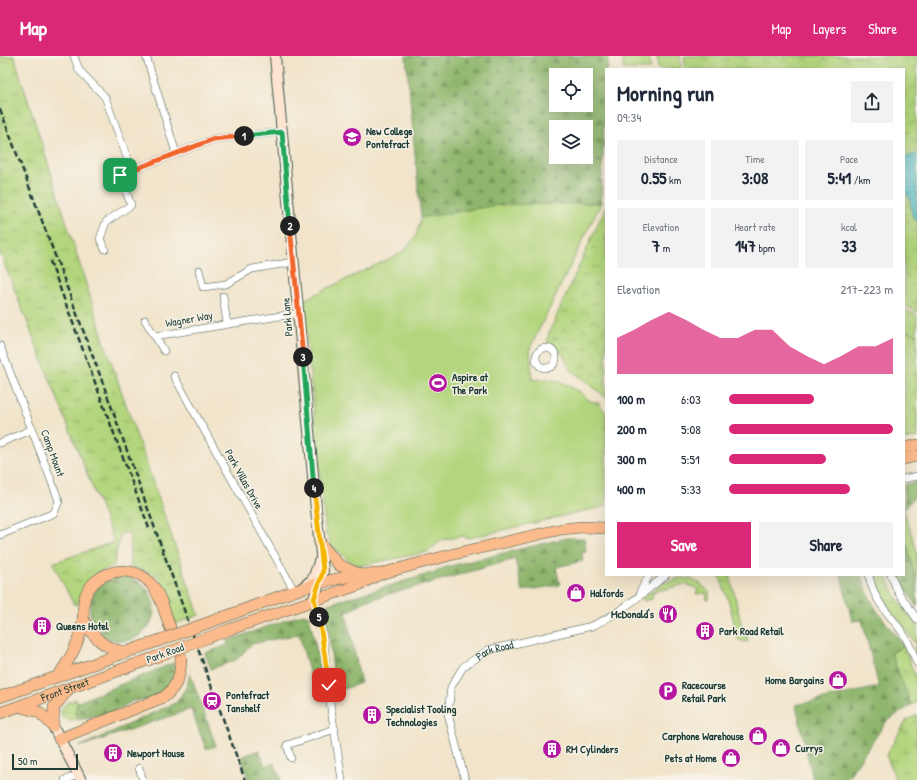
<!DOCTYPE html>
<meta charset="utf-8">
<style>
:root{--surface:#fff;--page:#f2f2f3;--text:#1f2937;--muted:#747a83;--accent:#db2777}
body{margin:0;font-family:"Patrick Hand",sans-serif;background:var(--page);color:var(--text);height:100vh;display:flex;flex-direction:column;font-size:15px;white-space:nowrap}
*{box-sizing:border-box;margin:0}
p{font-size:13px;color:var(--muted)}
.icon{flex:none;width:22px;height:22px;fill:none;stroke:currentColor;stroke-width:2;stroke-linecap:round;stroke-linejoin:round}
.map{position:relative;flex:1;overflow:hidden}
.drawer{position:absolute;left:605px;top:12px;width:300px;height:508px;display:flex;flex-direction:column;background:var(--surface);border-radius:0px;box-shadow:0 4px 16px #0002}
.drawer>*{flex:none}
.fabs{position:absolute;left:549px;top:12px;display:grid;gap:8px}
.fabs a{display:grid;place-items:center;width:44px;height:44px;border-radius:0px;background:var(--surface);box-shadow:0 4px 16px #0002;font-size:20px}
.scale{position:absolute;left:12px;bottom:10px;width:66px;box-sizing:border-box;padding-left:4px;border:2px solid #1f3d34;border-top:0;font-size:11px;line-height:14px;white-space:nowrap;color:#1f3d34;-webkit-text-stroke:3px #f7f3e8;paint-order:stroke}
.pin{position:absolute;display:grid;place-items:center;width:34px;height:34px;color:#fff;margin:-17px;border-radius:8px;box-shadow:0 2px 6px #0006}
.km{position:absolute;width:20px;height:20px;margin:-10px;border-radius:50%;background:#222;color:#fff;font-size:11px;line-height:20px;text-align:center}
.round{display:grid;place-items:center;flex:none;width:42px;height:42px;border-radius:0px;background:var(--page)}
.summary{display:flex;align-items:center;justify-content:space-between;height:68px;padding:0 12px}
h1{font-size:22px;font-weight:800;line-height:30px}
.stats{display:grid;grid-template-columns:repeat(3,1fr);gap:6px;height:68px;padding:4px 12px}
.stats div{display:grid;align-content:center;border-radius:0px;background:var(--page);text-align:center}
.stats b{font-size:17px;font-weight:800}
.stats small{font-size:11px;font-weight:400}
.stats p{font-size:11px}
.chart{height:112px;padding:8px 12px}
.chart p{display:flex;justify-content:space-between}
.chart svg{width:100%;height:72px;margin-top:4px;fill:var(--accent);opacity:.7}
.primary-button{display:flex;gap:8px;margin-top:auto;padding:8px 12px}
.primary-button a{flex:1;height:46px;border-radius:0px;background:var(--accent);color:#fff;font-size:16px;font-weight:800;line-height:46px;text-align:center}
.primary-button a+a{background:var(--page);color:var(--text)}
ul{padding:0 12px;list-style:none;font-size:13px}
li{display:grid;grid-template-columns:64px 48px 1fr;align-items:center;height:30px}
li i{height:10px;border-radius:5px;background:var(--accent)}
header{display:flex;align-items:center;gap:24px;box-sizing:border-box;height:56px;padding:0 20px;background:var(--accent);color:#fff}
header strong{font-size:19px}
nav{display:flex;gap:22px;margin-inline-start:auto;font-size:14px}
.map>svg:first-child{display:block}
.grass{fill:url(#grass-tufts);stroke:#698958}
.forest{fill:url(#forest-firs);stroke:#567a50;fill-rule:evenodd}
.park{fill:url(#park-crowns);stroke:#698958}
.garden{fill:#b3d57d;stroke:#698958}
.water{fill:url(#water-rules);stroke:#387e7e}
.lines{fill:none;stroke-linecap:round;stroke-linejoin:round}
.street-casing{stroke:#3e564a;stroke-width:8}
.secondary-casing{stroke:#3e564a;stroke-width:12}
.primary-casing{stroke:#3e564a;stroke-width:12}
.street{stroke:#fff;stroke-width:7}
.secondary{stroke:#fde4d1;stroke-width:10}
.primary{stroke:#fbbb8c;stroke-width:11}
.rail{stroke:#1f3d34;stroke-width:2.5;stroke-dasharray:6 3;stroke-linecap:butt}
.primary-bridge-casing{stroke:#3e564a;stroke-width:12;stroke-linecap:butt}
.primary-bridge{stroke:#fbbb8c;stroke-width:11}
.split-1-casing{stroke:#fff;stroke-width:8}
.split-2-casing{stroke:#fff;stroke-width:8}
.split-3-casing{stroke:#fff;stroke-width:8}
.split-4-casing{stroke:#fff;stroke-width:8}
.split-5-casing{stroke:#fff;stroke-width:8}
.split-6-casing{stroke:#fff;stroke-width:8}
.split-1{stroke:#f0652b;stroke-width:5}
.split-2{stroke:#22a559;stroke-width:5}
.split-3{stroke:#f0652b;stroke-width:5}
.split-4{stroke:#22a559;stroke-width:5}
.split-5{stroke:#f5b400;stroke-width:5}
.split-6{stroke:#f5b400;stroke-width:5}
.labels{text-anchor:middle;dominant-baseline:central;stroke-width:3;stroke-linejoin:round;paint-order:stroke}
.poi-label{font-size:11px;font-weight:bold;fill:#1f3d34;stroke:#f7f3e8;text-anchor:start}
.street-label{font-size:11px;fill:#1f3d34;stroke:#f7f3e8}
</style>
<header>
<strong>Map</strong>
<nav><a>Map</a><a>Layers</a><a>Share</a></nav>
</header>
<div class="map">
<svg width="917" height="724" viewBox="0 0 917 724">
<defs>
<pattern id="grass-tufts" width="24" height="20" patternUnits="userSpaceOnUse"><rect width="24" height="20" fill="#b3d57d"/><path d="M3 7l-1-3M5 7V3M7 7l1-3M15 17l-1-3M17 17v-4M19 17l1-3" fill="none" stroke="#91ae67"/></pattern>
<pattern id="forest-firs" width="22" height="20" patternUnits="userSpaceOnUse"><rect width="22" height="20" fill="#8eb66c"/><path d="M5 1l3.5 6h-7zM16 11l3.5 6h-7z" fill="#73955a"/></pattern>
<pattern id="park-crowns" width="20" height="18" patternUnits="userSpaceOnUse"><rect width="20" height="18" fill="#b3d57d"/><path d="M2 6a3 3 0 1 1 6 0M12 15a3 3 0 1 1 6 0" fill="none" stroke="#91ae67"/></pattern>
<pattern id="water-rules" width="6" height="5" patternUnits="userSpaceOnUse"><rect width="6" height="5" fill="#51c0c7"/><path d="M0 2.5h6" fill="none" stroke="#439da2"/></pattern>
</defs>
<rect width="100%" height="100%" fill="#f7f3e8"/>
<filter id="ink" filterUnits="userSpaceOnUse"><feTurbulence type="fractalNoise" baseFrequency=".025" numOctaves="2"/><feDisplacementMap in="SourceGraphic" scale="8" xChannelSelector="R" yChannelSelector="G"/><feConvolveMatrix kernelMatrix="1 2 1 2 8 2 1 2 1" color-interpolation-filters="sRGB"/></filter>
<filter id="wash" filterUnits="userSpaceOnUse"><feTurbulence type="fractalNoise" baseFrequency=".012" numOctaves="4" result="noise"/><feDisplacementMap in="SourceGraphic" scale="16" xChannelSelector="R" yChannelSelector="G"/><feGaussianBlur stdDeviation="0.9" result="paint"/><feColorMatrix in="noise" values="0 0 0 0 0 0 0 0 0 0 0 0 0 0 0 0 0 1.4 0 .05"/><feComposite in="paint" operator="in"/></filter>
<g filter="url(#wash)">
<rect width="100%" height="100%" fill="#f1e4ca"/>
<path class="grass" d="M0,0H14L106,291L199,559L175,568L159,520L130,510V477H121L113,510C90,519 86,523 80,547L74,549L53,507L114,486L0,197Z
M904,454L917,496V526L904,479Z
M719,519H730L744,580L747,579L748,586L741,585L738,583L729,546Z
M874,519H886C894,538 902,554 917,568V600L914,592L916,589C903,565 879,547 874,519Z
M678,522C691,521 700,526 709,536V543L707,544L706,537L696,538L698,533L686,528L653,536L652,543L644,545L642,542L660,529Z
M904,590L917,626V646L911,649L891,597Z
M76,643L78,646L75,656L76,663L67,665L62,660L60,655L65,648Z
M917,659V724H896L886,699L907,664Z"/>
<path class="forest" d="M406,0H608V13H606L601,147L498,149L421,162ZM556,19H586V49H556ZM556,71H586V101H556Z
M917,426V440L914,441L904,454V429Z
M904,479L917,526V551L898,519H904Z
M566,482H584L586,496L582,497L583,505L556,511L560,529L522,535L515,503L365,545L346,557L361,627L335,636L329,577L324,552L328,548L435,516L446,511Z
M841,519H862C870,552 885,564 904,590L891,597L911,649L886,666L846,724H813L796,649L879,631L862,564L852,565Z
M90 553a32 32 0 1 1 64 0a32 32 0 1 1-64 0Z
M303,558L309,560L321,615L311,623L299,578L252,588L236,604L211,613L205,597L228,589L227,585Z
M173,607L177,617L172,629L149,643L132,645L113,657L76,663L75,656L78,646Z
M190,617L216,690L206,693L191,653L79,691L177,646L187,630Z
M259,694L265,710L274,707L281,724H249L241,701Z"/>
<path class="park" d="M623,0H649L651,13H623Z
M684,0H917V256L904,249V13H685Z
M606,150V341L569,312L564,300L547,286L549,277Z
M904,274L917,279V381L904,384Z"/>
<path class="garden" d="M657,0H680L681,13H658Z
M601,147L530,292L532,324L547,323L562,326L580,336L590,345L598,347L606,357V450L469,482L463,480L442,484L428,496L363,509H354L332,490L326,479L303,244L403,196L416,180L421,162L498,149Z
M904,254L917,259V279L904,274Z"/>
<path class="water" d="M917,98V166L912,160L910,144L904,133V101Z"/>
</g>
<g filter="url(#ink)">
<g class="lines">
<g class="street-casing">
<g id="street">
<path d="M74,0L79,14L105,41L132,115"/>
<path d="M146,0L176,97"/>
<path d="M105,193L100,183L106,166L131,149L120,119L214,83L282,76"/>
<path d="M199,214L203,231L226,228L252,213L294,206"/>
<path d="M223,240L227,268"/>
<path d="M145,264L164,295"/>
<path d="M155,280L299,257"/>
<path d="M0,290L59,445L54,457L0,479"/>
<circle cx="546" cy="302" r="10"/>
<path d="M174,320L295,536"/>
<path d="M0,387L33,373"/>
<path d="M904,423L917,420"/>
<path d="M869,519C874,545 885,553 900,573C908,583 912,595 917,607"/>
<path d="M891,519L898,536L917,563"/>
<path d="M640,536L649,519"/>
<path d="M314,543L324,588L330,646L342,724"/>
<path d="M291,702L287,689L335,673"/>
<path d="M139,712L143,724"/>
<path d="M65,724L78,719"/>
<path id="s1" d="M465,724L448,658L451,631L463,611L488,594L592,570C619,558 643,537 666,519"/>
</g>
</g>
<g class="secondary-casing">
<path id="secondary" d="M275,0L317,464L323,515L314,543
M302,532L313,523L319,506
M53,670L81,724"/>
</g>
<g class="primary-casing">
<g id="primary">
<path d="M904,392L917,389"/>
<path d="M904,403L917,400"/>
<path d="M320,487L339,509L359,518"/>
<path d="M224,561C273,544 324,519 376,518"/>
<path d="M83,563C93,581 104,593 126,596"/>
<path d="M228,574L361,528L380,518L450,499L562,473L582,471L606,472"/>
<path d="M58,620C71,602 79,587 83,565C84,556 82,547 86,538C98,513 134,506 152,529C161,540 165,557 170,571"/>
<path d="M0,641L152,587"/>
<path d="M21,651L39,656L53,670"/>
<path id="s2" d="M0,657L156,601"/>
<path d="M53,670L54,651L67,635"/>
<path d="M59,683L164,641C178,630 181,618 181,601"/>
</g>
</g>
<use href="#street" class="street"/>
<use href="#secondary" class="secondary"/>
<use href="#primary" class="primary"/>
<path class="rail" d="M0,53L101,322L245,724
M50,205L149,472"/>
<g class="primary-bridge-casing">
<path id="primary-bridge" d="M152,587L224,561
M156,601L228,574"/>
</g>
<use href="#primary-bridge" class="primary-bridge"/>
</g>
</g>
<g class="lines" filter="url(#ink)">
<g class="split-1-casing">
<path id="split-1" d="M120,119L214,83L244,80"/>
</g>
<g class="split-2-casing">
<path id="split-2" d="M244,80L282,76L290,170"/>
</g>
<g class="split-3-casing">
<path id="split-3" d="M290,170L303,301"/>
</g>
<g class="split-4-casing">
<path id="split-4" d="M303,301L314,432"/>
</g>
<g class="split-5-casing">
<path id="split-5" d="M314,432L323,515L314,543L319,561"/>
</g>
<g class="split-6-casing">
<path id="split-6" d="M319,561L329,629"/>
</g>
<use href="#split-1" class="split-1"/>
<use href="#split-2" class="split-2"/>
<use href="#split-3" class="split-3"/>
<use href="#split-4" class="split-4"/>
<use href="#split-5" class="split-5"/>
<use href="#split-6" class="split-6"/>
</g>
<defs>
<g id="university-disc" transform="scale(1)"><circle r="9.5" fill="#b5179e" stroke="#f7f3e8"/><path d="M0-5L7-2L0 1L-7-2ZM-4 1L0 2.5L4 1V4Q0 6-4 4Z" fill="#fff"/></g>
<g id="stadium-disc" transform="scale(1)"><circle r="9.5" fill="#b5179e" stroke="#f7f3e8"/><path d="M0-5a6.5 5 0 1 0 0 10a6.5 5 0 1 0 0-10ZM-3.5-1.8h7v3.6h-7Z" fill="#fff"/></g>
<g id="shop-disc" transform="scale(1)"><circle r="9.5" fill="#b5179e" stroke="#f7f3e8"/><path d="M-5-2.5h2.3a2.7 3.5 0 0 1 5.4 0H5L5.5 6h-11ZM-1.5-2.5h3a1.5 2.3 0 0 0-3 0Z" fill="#fff"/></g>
<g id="restaurant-disc" transform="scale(1)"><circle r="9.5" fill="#b5179e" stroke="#f7f3e8"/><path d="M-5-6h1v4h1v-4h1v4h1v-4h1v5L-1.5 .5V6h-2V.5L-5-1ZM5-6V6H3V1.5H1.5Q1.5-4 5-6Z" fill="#fff"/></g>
<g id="building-disc" transform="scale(1)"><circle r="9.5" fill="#b5179e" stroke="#f7f3e8"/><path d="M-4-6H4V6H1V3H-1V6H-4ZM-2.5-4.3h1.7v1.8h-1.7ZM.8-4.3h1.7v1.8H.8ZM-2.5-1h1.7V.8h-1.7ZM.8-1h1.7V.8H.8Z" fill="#fff"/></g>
<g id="parking-disc" transform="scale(1)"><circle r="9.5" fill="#b5179e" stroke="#f7f3e8"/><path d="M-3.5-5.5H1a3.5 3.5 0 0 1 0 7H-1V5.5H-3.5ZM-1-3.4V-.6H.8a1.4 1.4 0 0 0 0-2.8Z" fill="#fff"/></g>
<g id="station-disc" transform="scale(1)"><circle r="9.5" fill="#b5179e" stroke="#f7f3e8"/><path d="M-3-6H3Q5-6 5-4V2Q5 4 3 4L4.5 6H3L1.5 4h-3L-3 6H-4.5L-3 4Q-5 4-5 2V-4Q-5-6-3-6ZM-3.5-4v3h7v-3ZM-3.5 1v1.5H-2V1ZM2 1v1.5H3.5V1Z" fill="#fff"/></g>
</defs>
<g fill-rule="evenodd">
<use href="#university-disc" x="352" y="81"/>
<use href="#stadium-disc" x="438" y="327"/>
<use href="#shop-disc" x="576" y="537"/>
<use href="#restaurant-disc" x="668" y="558"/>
<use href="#building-disc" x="42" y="570"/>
<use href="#building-disc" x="705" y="575"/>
<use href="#shop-disc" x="838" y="624"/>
<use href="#parking-disc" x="668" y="635"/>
<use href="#station-disc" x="212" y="645"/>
<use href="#building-disc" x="372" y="659"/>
<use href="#shop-disc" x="758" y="680"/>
<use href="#shop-disc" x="781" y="692"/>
<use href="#building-disc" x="552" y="693"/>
<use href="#building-disc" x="113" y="697"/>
<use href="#shop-disc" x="731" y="702"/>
</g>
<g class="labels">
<g class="poi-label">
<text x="366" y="75">New College<tspan x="366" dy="13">Pontefract</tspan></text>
<text x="452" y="321">Aspire at<tspan x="452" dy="13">The Park</tspan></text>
<text x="590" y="537">Halfords</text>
<text x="654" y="558" text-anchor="end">McDonald's</text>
<text x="56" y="570">Queens Hotel</text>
<text x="719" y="575">Park Road Retail</text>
<text x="824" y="624" text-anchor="end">Home Bargains</text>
<text x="682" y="629">Racecourse<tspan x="682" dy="13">Retail Park</tspan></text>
<text x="226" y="639">Pontefract<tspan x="226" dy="13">Tanshelf</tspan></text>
<text x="386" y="653">Specialist Tooling<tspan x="386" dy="13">Technologies</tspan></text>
<text x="744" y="680" text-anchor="end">Carphone Warehouse</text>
<text x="795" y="692">Currys</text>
<text x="566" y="693">RM Cylinders</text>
<text x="127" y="697">Newport House</text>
<text x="717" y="702" text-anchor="end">Pets at Home</text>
</g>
<g class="street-label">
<text transform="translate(287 261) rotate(-95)">Park Lane</text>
<text transform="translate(189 263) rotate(-10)">Wagner Way</text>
<text transform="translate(53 397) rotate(70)">Camp Mount</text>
<text transform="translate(244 423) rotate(61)">Park Villas Drive</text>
<text stroke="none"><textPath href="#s1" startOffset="155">Park Road</textPath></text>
<text transform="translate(165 597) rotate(-20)">Park Road</text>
<text stroke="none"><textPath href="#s2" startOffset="69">Front Street</textPath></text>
</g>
</g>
</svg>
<div class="fabs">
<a><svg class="icon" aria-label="locate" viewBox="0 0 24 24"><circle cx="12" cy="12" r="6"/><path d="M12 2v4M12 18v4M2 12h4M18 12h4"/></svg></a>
<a><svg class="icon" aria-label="layers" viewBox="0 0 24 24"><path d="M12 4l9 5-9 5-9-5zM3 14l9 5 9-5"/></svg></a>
</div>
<div class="scale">50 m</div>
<div class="pin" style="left:120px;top:119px;background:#1e9e55"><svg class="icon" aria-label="arrive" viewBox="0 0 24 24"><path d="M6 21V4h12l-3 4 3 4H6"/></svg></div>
<div class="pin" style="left:329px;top:629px;background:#d93025"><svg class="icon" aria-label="check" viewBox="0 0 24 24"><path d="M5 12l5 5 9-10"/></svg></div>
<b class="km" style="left:244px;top:80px">1</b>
<b class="km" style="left:290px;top:170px">2</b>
<b class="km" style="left:303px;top:301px">3</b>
<b class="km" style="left:314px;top:432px">4</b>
<b class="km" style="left:319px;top:561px">5</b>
<section class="drawer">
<div class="summary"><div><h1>Morning run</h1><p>09:34</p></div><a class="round"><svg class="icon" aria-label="share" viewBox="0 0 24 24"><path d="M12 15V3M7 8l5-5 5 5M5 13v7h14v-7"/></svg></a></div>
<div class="stats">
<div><p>Distance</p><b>0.55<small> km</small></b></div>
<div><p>Time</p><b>3:08</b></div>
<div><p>Pace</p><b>5:41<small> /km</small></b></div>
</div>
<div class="stats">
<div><p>Elevation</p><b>7<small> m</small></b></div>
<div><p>Heart rate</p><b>147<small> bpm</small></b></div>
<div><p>kcal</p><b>33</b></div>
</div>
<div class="chart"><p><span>Elevation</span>217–223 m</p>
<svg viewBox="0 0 160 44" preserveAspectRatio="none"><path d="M0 44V22L10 17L20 11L30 6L40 11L50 17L60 22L70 22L80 17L90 17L100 27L110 33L120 38L130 33L140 27L150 27L160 22V44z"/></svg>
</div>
<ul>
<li><b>100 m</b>6:03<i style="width:52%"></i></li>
<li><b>200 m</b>5:08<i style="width:100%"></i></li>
<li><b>300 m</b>5:51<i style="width:59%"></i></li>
<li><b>400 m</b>5:33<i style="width:74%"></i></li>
</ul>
<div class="primary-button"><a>Save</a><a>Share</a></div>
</section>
</div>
